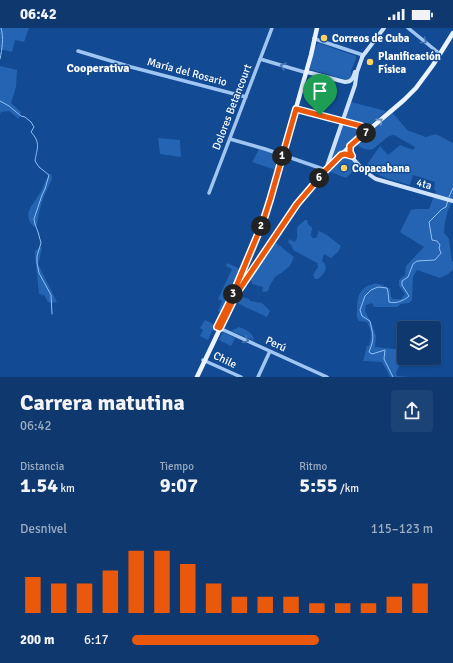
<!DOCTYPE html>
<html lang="es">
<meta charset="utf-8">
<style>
:root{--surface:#0e386e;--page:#1c4376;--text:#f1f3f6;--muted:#9bacc2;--line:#2e5281;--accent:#ea580c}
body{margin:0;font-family:Signika,sans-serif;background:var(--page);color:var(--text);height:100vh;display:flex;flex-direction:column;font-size:15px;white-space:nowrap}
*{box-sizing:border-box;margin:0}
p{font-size:13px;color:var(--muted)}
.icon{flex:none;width:22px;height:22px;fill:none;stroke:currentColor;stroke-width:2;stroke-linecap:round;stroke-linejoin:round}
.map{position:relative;height:349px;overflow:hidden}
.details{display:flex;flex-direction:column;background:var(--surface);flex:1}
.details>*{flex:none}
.buttons{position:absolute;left:397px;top:293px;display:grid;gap:8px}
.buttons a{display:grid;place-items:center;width:44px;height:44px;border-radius:4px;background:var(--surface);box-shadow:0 1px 3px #0004,0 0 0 1px var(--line);font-size:20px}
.pin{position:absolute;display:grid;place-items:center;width:34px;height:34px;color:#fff;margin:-41px -17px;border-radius:50% 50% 50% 0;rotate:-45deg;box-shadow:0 0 4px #0007}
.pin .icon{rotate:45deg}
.km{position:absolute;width:20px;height:20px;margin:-10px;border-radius:50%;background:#222;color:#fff;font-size:11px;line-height:20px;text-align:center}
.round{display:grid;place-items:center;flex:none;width:42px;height:42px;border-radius:4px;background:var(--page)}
.summary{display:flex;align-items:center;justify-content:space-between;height:68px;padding:0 20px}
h1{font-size:22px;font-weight:700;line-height:30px}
.figures{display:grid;grid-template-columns:repeat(3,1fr);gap:6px;height:68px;padding:4px 20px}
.figures div{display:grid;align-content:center}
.figures b{font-size:20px;font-weight:700}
.figures small{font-size:11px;font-weight:400}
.figures p{font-size:11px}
.chart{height:112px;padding:8px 20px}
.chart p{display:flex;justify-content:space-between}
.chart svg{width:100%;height:72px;margin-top:4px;stroke:var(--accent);stroke-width:6}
ul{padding:0 20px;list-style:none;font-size:13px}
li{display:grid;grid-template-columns:64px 48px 1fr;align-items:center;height:30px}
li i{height:10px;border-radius:5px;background:var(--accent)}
.status{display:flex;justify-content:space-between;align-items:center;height:28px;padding:0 20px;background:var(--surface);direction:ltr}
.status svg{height:11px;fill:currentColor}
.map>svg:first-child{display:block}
.green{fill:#2464b2}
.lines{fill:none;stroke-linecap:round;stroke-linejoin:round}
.stream{stroke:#91c0f6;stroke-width:1}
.tertiary{stroke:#9fc5f2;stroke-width:3.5}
.secondary{stroke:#cee2fc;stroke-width:4}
.primary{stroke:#ebf3ff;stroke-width:4.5}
.oneway{stroke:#4375b4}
.oneway2{stroke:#7496c4}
.route-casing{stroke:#fff;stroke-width:8}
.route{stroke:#ea580c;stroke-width:5}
.poi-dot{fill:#ffd161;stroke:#124a93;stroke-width:1.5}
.labels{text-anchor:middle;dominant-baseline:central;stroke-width:3;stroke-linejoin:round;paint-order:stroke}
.poi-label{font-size:11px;font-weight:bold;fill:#fff;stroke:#124a93;text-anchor:start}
.street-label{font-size:11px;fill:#fff;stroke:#124a93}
.neighbourhood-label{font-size:12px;font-weight:bold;fill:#fff;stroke:#124a93}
</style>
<div class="status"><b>06:42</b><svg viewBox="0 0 49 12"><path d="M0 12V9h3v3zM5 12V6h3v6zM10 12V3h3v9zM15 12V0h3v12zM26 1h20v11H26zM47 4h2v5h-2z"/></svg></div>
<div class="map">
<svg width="453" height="349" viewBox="0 0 453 349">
<rect width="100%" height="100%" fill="#124a93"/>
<path class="green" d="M0,0H29L24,14L15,12L12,24L0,21Z
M318,15L356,28V31L351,43V50L348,52L311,42L310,40L315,19Z
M0,38L17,42L16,59L11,75L21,84L19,91L9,83L1,84L0,86Z
M351,74L386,83L369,98L345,91Z
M393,85L407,102L426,109L436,106L453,115V172L448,182L445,194L444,205L449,211L452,233L453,234V242L448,246L440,250L417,242L413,249L412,272L409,275L401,276L397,279H374L372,275L366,277L365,283L372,297L376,308L375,319L404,322V327L396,345L397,348L410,349H390L382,334L363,333L367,318H369C372,306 372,305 367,294L359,293C356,289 357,286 357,281C357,269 360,259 373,256C376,255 375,255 379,256C383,257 387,259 390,261L391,269L393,271H401L405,266L399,258V252L405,247L406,238L424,219L400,204L411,182L416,181H429L436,163L434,162L435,154L413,147L410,157C394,152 378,150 366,138L380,118L388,127L400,117L413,122L415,119L394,107L389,108L373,121C368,123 360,120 357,116L361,113L363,115L367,112L365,109Z
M344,95L361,100L362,105L338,127L334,129L333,127Z
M158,110L180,112L181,129L160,126Z
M259,121L280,128L276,142L252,134Z
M343,128C351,126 354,132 359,137L346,150L328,143Z
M51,145L52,151C44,167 39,180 37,197L34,199C21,186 33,177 40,165C44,158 45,151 51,145Z
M305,192H307L308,196L312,200L311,208L313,210H316L319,203L327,207L341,218L338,224L331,230L324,226L322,233C330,239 324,246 318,251H315L313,247L318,239L317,235L293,222L292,218L288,214L290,211L294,214C300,210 295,204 298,198Z
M275,214L294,229L290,238L281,245L275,249L270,257L268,263L264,264L262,263L263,259L252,256L251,252L252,248Z
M42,219L40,229L38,236L57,274L52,275L48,274L44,267L39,266L35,227V223L39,220Z
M227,235L240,241V242L221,284L218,283L222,273L218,271L232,241L226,238Z
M238,268L249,271L250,273L262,275L270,283L267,289L245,279L236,274V272Z
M205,292L215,297L208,312L200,308L203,302L200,300Z
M239,299C246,302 251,303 254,311L253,312L231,303Z
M223,304L235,310L231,318L219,312Z"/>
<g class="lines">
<path class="stream" d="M0,31C2,21 4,10 1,0
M0,73L9,78L21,88L25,89L31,94L34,99L31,104C41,115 37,120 35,133L39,139L49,147L45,161L42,167L34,191L35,196L38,204L41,215L37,228V235L39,245L51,267L52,286
M449,169L453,160
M393,349L384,331L385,322L372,326L369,324C375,309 373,308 370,293L362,288L360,282L365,268L371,262L378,259L387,260L388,264L389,274C395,276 404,273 409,268L402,257V253L408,249L413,236L417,233L435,232L441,225L439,220L440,217L437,213L432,212L429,194L442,181L446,179L448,172"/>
<path class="tertiary" d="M408,0L440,26
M314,10L318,12L363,27
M78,23L131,39L246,69
M260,31L304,44H307
M296,81L361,98L367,103
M230,111L265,121L326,142
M209,165L272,0
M217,299L327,349
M203,332L241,349
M258,349L270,323"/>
<path class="secondary" d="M362,29L384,0
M307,44L345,54C352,54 353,50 355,44
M350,118C350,122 350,125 352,128C355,135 369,147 376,151L453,173
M326,141L355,57L357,44L363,27"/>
<path class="primary" d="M231,271L255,213L270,172L311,27L317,0
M197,349L237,265L297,176L326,142L350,118L404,72L416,60L433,37L453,5"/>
</g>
<defs><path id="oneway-chevron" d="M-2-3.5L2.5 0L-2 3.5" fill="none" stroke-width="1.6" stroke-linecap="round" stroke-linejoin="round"/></defs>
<g class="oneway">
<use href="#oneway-chevron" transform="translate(424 13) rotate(39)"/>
<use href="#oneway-chevron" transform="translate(283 38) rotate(-164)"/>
<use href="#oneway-chevron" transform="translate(246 312) rotate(24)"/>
</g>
<use class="oneway2" href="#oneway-chevron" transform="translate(380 93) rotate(-41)"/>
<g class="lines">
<g class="route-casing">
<path id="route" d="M296,81L361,98L367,103L350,118V124L352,128L345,126L341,127L326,142L297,176L237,265L220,300L217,299L230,273L263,194L270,172Z"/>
</g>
<use href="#route" class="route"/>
</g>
<g class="poi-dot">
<circle cx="324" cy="10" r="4"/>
<circle cx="370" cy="34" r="4"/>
<circle cx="344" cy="140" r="4"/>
</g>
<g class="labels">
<g class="poi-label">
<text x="332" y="10">Correos de Cuba</text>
<text x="378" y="28">Planificación<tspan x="378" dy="13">Física</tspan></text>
<text x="352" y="140">Copacabana</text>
</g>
<g class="street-label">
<text transform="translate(187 44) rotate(15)">María del Rosario</text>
<text transform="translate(232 79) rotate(-69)">Dolores Betancourt</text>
<text transform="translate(424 156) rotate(15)">4ta</text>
<text transform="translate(276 316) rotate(25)">Perú</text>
<text transform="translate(225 332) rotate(25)">Chile</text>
</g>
<g class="neighbourhood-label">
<text x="98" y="40">Cooperativa</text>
</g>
</g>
</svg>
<div class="buttons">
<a><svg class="icon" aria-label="layers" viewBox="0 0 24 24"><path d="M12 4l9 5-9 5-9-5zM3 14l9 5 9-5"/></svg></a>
</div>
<div class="pin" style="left:320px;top:87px;background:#1e9e55"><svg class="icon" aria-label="arrive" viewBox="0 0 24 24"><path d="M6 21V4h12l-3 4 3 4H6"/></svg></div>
<b class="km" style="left:282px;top:128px">1</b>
<b class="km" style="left:261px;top:198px">2</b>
<b class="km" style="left:233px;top:266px">3</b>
<b class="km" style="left:319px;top:150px">6</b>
<b class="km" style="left:366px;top:105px">7</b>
</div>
<section class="details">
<div class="summary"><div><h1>Carrera matutina</h1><p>06:42</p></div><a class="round"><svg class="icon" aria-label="share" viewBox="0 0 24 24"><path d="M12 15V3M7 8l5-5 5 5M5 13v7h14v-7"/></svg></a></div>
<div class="figures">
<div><p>Distancia</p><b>1.54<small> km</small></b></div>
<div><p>Tiempo</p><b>9:07</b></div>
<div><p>Ritmo</p><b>5:55<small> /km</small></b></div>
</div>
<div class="chart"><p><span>Desnivel</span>115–123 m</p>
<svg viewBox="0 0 160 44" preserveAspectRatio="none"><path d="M5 44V22M15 44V26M25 44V26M35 44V18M45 44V6M55 44V6M65 44V14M75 44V26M85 44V34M95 44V34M105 44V34M115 44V38M125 44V38M135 44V38M145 44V34M155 44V26"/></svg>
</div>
<ul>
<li><b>200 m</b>6:17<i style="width:62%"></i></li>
</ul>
</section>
